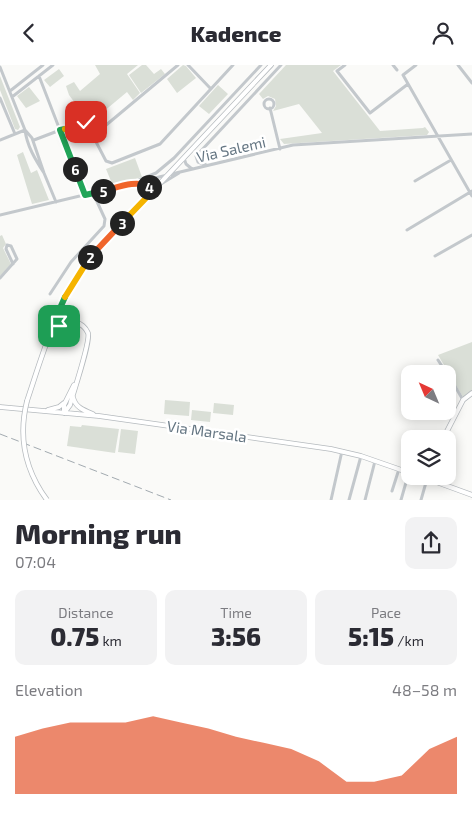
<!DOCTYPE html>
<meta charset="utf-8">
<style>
:root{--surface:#fff;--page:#f2f2f3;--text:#2b2b33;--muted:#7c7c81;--accent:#e4572e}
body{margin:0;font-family:"Exo 2",sans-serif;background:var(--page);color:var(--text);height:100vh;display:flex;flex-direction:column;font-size:19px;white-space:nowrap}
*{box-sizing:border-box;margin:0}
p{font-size:16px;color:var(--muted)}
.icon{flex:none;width:28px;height:28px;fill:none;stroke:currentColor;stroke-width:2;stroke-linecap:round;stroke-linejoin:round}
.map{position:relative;height:435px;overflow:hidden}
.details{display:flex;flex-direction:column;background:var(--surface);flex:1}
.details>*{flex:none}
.needle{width:32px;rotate:316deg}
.controls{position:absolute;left:401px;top:300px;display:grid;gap:10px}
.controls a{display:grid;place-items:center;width:55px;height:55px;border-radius:10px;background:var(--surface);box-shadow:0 2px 12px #0003;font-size:25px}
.pin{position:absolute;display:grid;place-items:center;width:42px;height:42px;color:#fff;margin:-21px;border-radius:10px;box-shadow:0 2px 8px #0006}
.km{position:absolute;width:25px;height:25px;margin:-12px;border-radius:50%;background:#222;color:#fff;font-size:14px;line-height:25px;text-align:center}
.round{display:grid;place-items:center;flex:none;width:52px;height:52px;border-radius:10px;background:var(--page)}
.headline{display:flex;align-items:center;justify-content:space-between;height:85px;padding:0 15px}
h1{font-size:28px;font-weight:800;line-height:38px}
.stats{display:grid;grid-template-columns:repeat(3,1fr);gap:8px;height:85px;padding:5px 15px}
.stats div{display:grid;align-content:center;border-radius:10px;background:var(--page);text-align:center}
.stats b{font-size:25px;font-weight:800}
.stats small{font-size:14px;font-weight:400}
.stats p{font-size:14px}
.chart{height:140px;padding:10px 15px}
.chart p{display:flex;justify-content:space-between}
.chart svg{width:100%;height:90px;margin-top:5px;fill:var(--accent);opacity:.7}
header{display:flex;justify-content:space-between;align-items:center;height:65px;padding:0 15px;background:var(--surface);font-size:22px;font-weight:800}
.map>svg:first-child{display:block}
.green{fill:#dadfd7}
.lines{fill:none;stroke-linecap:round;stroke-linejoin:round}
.major-casing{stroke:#b5babe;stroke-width:5.5}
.minor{stroke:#c3c8cc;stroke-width:3}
.major{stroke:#fff;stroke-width:4}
.rail{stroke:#a2aab0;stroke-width:1;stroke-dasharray:8 4;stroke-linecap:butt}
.major-bridge-casing{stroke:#b5babe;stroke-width:5.5;stroke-linecap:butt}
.major-bridge{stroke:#fff;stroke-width:4}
.split-1-casing{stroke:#fff;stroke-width:10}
.split-2-casing{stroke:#fff;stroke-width:10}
.split-3-casing{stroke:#fff;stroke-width:10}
.split-4-casing{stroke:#fff;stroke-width:10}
.split-5-casing{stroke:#fff;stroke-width:10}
.split-6-casing{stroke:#fff;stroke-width:10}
.split-7-casing{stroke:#fff;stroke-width:10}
.split-8-casing{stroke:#fff;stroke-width:10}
.split-1{stroke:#22a559;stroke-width:6}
.split-2{stroke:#f5b400;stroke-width:6}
.split-3{stroke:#f0652b;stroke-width:6}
.split-4{stroke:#f5b400;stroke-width:6}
.split-5{stroke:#f0652b;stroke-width:6}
.split-6{stroke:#22a559;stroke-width:6}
.split-7{stroke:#22a559;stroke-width:6}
.split-8{stroke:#f5b400;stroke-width:6}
.labels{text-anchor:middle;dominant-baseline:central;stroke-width:5;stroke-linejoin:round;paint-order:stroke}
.street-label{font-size:15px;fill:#657683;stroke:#fff}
</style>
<header><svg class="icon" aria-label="back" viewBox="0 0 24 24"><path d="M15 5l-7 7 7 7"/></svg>Kadence<svg class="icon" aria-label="person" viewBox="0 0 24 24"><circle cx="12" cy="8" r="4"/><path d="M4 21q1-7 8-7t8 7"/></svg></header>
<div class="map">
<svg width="472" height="435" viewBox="0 0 472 435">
<rect width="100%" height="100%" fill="#fafaf8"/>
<path class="green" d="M95,0H138L127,9L140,28L133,35L127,27L97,52L93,53L92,51L83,55L76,43L78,42L69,30L66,21L74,17L80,26L100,9Z
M142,0H146L154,9L161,4L165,9L141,28L129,10Z
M183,0L186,1L196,13L177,28L167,14Z
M286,0H341L333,6L380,66L423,63L425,62L429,67L427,70L284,79L280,74L322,68L299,39L273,46L276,41L275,34L268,31L263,34L259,29Z
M59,4L64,11L50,22L44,15Z
M0,11L20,62L18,65L15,64L0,25Z
M218,20L228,29L209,49L199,41Z
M29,22L40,36L26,43L17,31Z
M23,87L31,108L37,105L49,135L32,139L17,90Z
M135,93L142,112L113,121L106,104Z
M2,170L6,179L3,183L11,199L0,211V171Z
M472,277V326L463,332L438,290Z
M165,335L190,337L189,351L164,349Z
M214,338L234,340L233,350L213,348Z
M192,345L211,347L210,357L191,355Z
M82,360L119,364L115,388L67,381L70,361L81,362Z
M121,364L138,366L135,389L118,387Z"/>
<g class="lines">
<g class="major-casing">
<path id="major" d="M63,237C64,260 82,253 88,268C91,276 73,328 70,340L64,348
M55,252L63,257L74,258
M52,267L59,261L67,258
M73,332C75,342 83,345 93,349
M27,336C44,285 56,242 86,197L271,0
M0,342L99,351L331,384L361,391L410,408
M48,345L59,342L64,338
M64,348V340L74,320
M443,374L463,335L472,328
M420,411L472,430"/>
</g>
<path class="minor" d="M178,0L93,71L106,96L112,98L160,79L233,0
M188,0L211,24
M345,0L337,6L370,48L408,19
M393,0L397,5
M416,0L403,10L472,131
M458,0L472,18
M0,2L25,65C27,81 35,94 44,108
M39,11L85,130
M10,26L43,0
M12,32L53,0
M0,33L15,69
M264 39a5 5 0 1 1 10 0a5 5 0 1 1-10 0Z
M270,43L280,84
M25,65L32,73L44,108L56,137
M0,75L25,65
M34,75L84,56L86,57L93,71
M184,93L186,99L192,104
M206,100L198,97L196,91L199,88L281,0
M139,115L156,108L174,93L261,0
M147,115L152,118L153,126
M415,116L451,95
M161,119L179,108
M130,120H146L149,125L148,131
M0,150L293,80L472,69
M407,165L472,126
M435,191L472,170
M0,213L17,194L11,181L7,180L6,184L13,199
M50,229L71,197L104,161L105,154L93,128
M438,295L447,309
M448,309L463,335
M392,426L399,404
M331,435L342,386
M349,435L361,391
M365,435L375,396
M401,435L409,407
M421,435L427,414"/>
<use href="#major" class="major"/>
<path class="rail" d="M0,369L171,435"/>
<g class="major-bridge-casing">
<path id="major-bridge" d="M27,336C18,372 25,405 47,435"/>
</g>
<use href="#major-bridge" class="major-bridge"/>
</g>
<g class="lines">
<g class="split-1-casing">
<path id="split-1" d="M59,261L68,257L59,255L56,252L65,232"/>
</g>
<g class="split-2-casing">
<path id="split-2" d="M65,232L90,192"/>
</g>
<g class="split-3-casing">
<path id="split-3" d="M90,192L122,158"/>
</g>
<g class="split-4-casing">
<path id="split-4" d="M122,158L147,132L149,122"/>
</g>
<g class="split-5-casing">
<path id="split-5" d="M103,126C116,123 137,114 149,122"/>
</g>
<g class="split-6-casing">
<path id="split-6" d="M75,104L85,130L103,126"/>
</g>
<g class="split-7-casing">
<path id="split-7" d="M65,64L60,65L75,104"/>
</g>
<g class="split-8-casing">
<path id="split-8" d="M65,64L84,56L86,57"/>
</g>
<use href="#split-1" class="split-1"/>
<use href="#split-2" class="split-2"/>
<use href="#split-3" class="split-3"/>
<use href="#split-4" class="split-4"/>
<use href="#split-5" class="split-5"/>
<use href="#split-6" class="split-6"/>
<use href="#split-7" class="split-7"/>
<use href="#split-8" class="split-8"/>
</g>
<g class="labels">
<g class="street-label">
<text transform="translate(231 84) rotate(-13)">Via Salemi</text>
<text transform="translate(207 366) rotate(8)">Via Marsala</text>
</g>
</g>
</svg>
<div class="controls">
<a><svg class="needle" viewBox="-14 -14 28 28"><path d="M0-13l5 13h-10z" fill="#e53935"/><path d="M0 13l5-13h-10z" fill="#7c7c81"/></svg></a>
<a><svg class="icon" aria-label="layers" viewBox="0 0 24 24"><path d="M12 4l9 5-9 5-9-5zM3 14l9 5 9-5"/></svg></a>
</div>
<div class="pin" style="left:59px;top:261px;background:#1e9e55"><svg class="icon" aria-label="arrive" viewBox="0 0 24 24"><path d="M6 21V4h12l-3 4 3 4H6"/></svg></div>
<div class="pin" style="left:86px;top:57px;background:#d93025"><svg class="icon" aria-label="check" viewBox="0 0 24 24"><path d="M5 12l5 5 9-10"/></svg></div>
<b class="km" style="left:90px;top:192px">2</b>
<b class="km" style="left:122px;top:158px">3</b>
<b class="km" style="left:149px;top:122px">4</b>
<b class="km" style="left:103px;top:126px">5</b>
<b class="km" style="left:75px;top:104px">6</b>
</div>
<section class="details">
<div class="headline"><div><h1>Morning run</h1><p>07:04</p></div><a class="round"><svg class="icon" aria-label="share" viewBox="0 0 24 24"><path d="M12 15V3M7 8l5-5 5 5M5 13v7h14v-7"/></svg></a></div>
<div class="stats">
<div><p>Distance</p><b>0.75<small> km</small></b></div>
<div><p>Time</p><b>3:56</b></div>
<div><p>Pace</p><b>5:15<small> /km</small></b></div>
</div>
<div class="chart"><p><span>Elevation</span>48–58 m</p>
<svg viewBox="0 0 160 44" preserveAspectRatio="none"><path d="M0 44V16L10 12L20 9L30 9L40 9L50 6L60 9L70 12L80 16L90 19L100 22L110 28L120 38L130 38L140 35L150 22L160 16V44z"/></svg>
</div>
</section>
